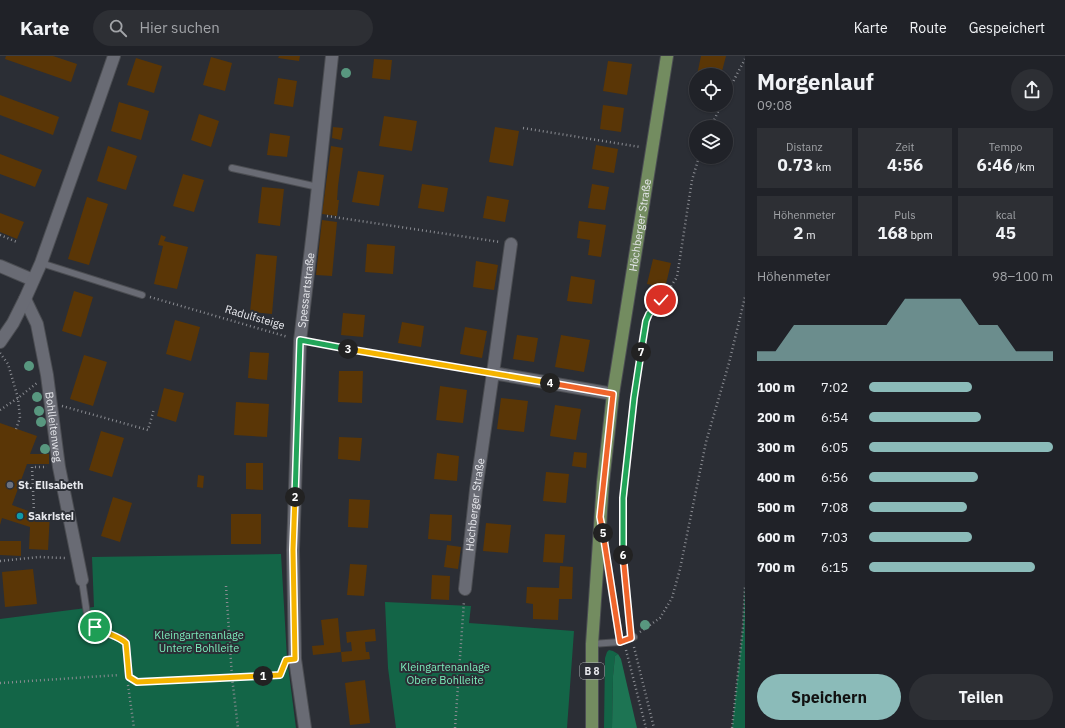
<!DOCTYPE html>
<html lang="de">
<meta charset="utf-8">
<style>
:root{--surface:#202228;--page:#2d2f34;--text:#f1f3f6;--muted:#a2a4a8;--line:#3d3f45;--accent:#8bbbb9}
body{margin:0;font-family:"IBM Plex Sans",sans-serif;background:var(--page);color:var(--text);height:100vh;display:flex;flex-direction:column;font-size:15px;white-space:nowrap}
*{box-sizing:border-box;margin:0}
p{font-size:13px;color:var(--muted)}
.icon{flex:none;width:22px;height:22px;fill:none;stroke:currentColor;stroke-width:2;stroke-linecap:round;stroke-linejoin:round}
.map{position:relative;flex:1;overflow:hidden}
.side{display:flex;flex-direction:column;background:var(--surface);width:320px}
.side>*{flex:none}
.controls{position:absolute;left:689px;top:12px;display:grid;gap:8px}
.controls a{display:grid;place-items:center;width:44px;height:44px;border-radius:50%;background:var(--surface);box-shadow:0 1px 3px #0004,0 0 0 1px var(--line);font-size:20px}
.pin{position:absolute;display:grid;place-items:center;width:34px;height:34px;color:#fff;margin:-17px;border:2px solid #fff;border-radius:50%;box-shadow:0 1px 4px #0007}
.km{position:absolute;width:20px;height:20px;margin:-10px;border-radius:50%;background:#222;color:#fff;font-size:11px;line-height:20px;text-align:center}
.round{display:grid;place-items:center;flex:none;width:42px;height:42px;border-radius:21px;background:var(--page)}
.summary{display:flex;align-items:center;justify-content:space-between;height:68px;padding:0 12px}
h1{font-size:22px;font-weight:700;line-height:30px}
.metrics{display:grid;grid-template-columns:repeat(3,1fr);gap:6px;height:68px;padding:4px 12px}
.metrics div{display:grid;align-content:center;border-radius:0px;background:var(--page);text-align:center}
.metrics b{font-size:17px;font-weight:700}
.metrics small{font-size:11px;font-weight:400}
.metrics p{font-size:11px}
.chart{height:112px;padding:8px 12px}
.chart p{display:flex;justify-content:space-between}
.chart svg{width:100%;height:72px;margin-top:4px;fill:var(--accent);opacity:.7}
.primary-button{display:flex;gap:8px;margin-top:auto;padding:8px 12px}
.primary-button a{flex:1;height:46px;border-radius:24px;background:var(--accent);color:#111;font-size:16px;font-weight:700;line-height:46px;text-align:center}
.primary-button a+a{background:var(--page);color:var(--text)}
ul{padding:0 12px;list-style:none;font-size:13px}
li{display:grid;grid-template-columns:64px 48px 1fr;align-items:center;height:30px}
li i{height:10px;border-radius:5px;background:var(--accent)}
header{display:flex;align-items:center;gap:24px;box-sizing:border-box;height:56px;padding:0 20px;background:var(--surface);border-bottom:1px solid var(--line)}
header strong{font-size:19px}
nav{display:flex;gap:22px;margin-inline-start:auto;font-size:14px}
.search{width:280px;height:36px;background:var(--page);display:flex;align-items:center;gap:10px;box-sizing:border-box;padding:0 14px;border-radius:22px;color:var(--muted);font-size:15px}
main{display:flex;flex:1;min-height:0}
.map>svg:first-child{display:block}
.green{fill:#136547}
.forest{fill:#1d7453}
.building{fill:#5a3606}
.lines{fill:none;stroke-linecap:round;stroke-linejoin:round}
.lane-casing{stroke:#4b4d52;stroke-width:8}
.street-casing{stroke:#4b4d52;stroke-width:14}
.primary-casing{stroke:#4b4d52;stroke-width:14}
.path{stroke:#8a8c92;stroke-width:2.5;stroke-dasharray:1 3;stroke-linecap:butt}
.lane{stroke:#696b74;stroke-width:6}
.street{stroke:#696b74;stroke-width:12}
.primary{stroke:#738c60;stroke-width:12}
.tree{fill:#58977f}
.split-1-casing{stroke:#fff;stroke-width:8}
.split-2-casing{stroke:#fff;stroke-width:8}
.split-3-casing{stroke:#fff;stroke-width:8}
.split-4-casing{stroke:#fff;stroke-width:8}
.split-5-casing{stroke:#fff;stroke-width:8}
.split-6-casing{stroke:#fff;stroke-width:8}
.split-7-casing{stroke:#fff;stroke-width:8}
.split-8-casing{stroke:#fff;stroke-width:8}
.split-1{stroke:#f5b400;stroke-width:5}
.split-2{stroke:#f5b400;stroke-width:5}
.split-3{stroke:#22a559;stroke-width:5}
.split-4{stroke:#f5b400;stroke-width:5}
.split-5{stroke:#f0652b;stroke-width:5}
.split-6{stroke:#f0652b;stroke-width:5}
.split-7{stroke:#22a559;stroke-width:5}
.split-8{stroke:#22a559;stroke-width:5}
.worship-dot{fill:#6b7280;stroke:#2b2e35;stroke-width:1.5}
.culture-dot{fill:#0f9aa8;stroke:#2b2e35;stroke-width:1.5}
.labels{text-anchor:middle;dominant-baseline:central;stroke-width:4;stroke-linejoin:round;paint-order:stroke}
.shield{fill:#2b2e35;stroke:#afb0b6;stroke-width:1}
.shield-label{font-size:10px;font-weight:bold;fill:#e7e8ed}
.street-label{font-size:11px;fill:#e7e8ed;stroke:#2b2e35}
.poi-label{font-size:11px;font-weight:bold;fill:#e7e8ed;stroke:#2b2e35;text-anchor:start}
.park-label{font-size:11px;fill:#7cedbc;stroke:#2b2e35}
</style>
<header>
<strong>Karte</strong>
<div class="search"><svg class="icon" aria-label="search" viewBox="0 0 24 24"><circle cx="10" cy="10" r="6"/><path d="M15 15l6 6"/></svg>Hier suchen</div>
<nav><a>Karte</a><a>Route</a><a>Gespeichert</a></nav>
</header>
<main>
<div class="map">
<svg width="745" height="672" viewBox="0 0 745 672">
<rect width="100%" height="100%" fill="#2b2e35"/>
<path class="green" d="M281,498L287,602L296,672H0V563L94,551L92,501Z
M745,530V672H732L743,571Z
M385,546L471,550L469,567L574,575L567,672H396L388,612Z
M609,594L613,595L618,598L615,600L613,620L612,672H604L605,602L607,596Z"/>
<path class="forest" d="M618,598L621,603L637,672H612L613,620L615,600Z"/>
<path class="building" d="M6,0H53L77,8L71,26L5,3Z
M279,0H300L299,5L278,2Z
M701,0H726L721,19H697Z
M211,1L232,7L225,35L203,29Z
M136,2L162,10L154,37L127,29Z
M374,3L392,4L390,24L372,22Z
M608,5L632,8L627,39L603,35Z
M278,22L297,25L293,51L274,48Z
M0,39L59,61L53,79L0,59Z
M119,46L149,55L141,84L111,75Z
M603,49L624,52L621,76L600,73Z
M199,58L219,65L211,91L191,84Z
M384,60L417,65L412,95L379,90Z
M333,71L343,72L341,84L332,82Z
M495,71L519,75L513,110L489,106Z
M270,77L290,80L287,101L267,99Z
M596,89L618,93L614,117L592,113Z
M108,90L137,100L126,134L97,125Z
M331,90L343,92L338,130L337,144H339L337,160L322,158Z
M0,98L42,114L35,131L0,118Z
M358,115L384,119L379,150L352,146Z
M183,118L204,124L194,156L173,150Z
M422,128L448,132L444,156L418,152Z
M592,128L609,131L605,154L588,152Z
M262,131L284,133L280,170L258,167Z
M487,140L509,144L505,166L483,162Z
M87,141L108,148L89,209L68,203Z
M0,157L24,166L17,183L0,176Z
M322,164L337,166L332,220L316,219Z
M579,165L606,169L601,201L588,199L590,184L577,182Z
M161,179L166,181L164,185L188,191L177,233L154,228L163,190L158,189Z
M367,188L395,190L393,218L365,216Z
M256,198L277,200L272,258L250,256Z
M653,203L671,207L665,232L647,228Z
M476,205L498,209L494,234L473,231Z
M571,220L595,224L592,248L567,245Z
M74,235L93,241L81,281L62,275Z
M343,257L365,259L363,281L341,279Z
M175,264L200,271L191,305L166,298Z
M402,266L424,270L421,291L398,287Z
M465,271L487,275L482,302L460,298Z
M517,279L538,282L534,306L513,303Z
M561,279L590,284L584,316L555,311Z
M250,296L269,297L267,324L248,322Z
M84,299L107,306L93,350L70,343Z
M339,315H363L362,347L338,346Z
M440,330L467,334L463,367L436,364Z
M164,332L184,337L176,366L157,360Z
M501,342L528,345L524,376L497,373Z
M236,346L269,348L267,381L234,379Z
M555,349L581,353L576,384L550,380Z
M0,367L37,380L30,398H49V408H27L12,449L31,456L50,457L48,494L29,493L30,471L2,462L0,469Z
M101,375L124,382L112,421L89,414Z
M339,381L362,382L360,405L338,403Z
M574,396L587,397L586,412L572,410Z
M437,397L459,400L457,425L434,423Z
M246,407H263V434L246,433Z
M546,416L569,418L566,447L543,445Z
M198,419L204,420L203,432L197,431Z
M113,441L132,447L120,486L101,480Z
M349,443L370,444L368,472L348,471Z
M231,458H261V488H231Z
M430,458L452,459L451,485L428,483Z
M486,467L511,469L508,497L483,495Z
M545,478L565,479L563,507L543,506Z
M0,485H21V500L0,499Z
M447,489L461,491L458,513L444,511Z
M350,508L367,509L364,540L347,539Z
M560,510L573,511L572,543H559L558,564L533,563V548L526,547L527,531L559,532Z
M33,513L37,548L5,551L2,516Z
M432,519L450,520L449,544L431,543Z
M338,562L341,596L313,599L312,590L324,589L321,564Z
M375,573L376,585L365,586L366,596H369L370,603L342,606L341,596L352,595L351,586L347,587L346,576Z
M365,624L370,667L350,669L345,627Z"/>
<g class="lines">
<g class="lane-casing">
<path id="lane" d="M232,112L318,131
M41,207L142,239
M603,482L620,586L634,581
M82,524L88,565L102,576L123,583L126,587L129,621
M592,588L620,586"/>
</g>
<g class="street-casing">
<g id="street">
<path d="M0,210L33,224"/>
<path id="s1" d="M25,243L37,268L47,319L59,411L82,524"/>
<path d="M0,286L13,267L25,243L41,207L98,46L114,0"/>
<path d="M493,317L511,188"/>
<path id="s2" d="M465,533L476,434L493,317L613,338"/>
<path id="s3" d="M305,672L295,603L293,494L300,285L315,158L332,0"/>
</g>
</g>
<g class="primary-casing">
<g id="primary">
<path id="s4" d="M592,672V588L594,559L603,426L613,338L667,0"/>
</g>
</g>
<path class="path" d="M726,39L745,3
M711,71L721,49
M523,72L640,91
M327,160L500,186
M0,179L17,186
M150,241L288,281
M312,287L481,315
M0,297L8,308L18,342L20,362L16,373
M62,350L148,374L154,353
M0,354L18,342L37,327
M34,456L32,411H47
M0,505L39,501L65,502
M226,530L232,621L238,672
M630,572L624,509L623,442L634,342L646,265L649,258L668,235L677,221L692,124L699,101
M640,576L660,562L672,542L680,513L706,386L729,307L745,241
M634,591L654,672
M626,594L646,672
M137,625L280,619L283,610
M0,627L119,619
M128,629L134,672
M455,672L464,545
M732,672L743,571L745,530"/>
<use href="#lane" class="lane"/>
<use href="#street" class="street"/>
<use href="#primary" class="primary"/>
</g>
<g class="tree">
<circle cx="346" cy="17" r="5"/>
<circle cx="29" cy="310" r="5"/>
<circle cx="37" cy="341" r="5"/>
<circle cx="39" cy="355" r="5"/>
<circle cx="41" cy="366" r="5"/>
<circle cx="45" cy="393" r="5"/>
<circle cx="645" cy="569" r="5"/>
</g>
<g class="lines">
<g class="split-1-casing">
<path id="split-1" d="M95,571C104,577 119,580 126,587L129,621L137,626L263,620"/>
</g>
<g class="split-2-casing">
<path id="split-2" d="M263,620L280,619L286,604L295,603L293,494L295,441"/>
</g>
<g class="split-3-casing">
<path id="split-3" d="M295,441L300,284L348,293"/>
</g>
<g class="split-4-casing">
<path id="split-4" d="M348,293L550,327"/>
</g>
<g class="split-5-casing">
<path id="split-5" d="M550,327L613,338L600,461L603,477"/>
</g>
<g class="split-6-casing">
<path id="split-6" d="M603,477L620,586L631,582L623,499"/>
</g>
<g class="split-7-casing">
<path id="split-7" d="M623,499V442L634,342L641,296"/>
</g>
<g class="split-8-casing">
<path id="split-8" d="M641,296L646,265L649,258L661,244"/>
</g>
<use href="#split-1" class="split-1"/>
<use href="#split-2" class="split-2"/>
<use href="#split-3" class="split-3"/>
<use href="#split-4" class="split-4"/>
<use href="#split-5" class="split-5"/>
<use href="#split-6" class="split-6"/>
<use href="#split-7" class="split-7"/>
<use href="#split-8" class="split-8"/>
</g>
<circle class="worship-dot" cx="10" cy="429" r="4"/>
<circle class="culture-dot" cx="20" cy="460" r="4"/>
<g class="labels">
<rect class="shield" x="580" y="607" width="24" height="16" rx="3"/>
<g class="shield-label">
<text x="592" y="615">B 8</text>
</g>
<g class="street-label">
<text stroke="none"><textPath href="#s4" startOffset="506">Höchberger Straße</textPath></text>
<text stroke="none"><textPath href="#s3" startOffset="439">Spessartstraße</textPath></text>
<text transform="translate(255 261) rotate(16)">Radulfsteige</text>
<text stroke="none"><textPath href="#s1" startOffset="132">Bohlleitenweg</textPath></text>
<text stroke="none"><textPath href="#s2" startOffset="85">Höchberger Straße</textPath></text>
</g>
<g class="poi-label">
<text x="18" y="429">St. Elisabeth</text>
<text x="28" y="460">Sakristei</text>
</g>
<g class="park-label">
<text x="199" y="579">Kleingartenanlage<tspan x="199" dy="13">Untere Bohlleite</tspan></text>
<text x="445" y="611">Kleingartenanlage<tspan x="445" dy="13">Obere Bohlleite</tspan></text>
</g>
</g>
</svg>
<div class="controls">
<a><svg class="icon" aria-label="locate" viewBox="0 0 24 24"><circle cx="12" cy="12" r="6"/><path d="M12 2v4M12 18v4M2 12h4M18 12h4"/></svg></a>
<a><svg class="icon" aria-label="layers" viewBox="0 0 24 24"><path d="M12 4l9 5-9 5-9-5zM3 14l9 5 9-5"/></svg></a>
</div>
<div class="pin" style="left:95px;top:571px;background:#1e9e55"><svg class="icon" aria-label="arrive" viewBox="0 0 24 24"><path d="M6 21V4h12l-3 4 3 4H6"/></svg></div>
<div class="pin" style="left:661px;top:244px;background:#d93025"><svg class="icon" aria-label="check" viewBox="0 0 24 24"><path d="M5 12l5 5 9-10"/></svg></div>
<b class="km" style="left:263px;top:620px">1</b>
<b class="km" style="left:295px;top:441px">2</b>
<b class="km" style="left:348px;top:293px">3</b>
<b class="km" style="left:550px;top:327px">4</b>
<b class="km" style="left:603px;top:477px">5</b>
<b class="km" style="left:623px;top:499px">6</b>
<b class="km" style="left:641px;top:296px">7</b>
</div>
<section class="side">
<div class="summary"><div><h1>Morgenlauf</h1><p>09:08</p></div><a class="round"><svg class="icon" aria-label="share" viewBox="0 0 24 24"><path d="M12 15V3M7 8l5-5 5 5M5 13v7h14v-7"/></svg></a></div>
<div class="metrics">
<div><p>Distanz</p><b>0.73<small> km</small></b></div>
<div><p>Zeit</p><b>4:56</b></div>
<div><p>Tempo</p><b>6:46<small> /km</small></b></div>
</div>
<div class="metrics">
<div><p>Höhenmeter</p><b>2<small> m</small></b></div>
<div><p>Puls</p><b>168<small> bpm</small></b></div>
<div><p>kcal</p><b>45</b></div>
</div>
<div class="chart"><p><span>Höhenmeter</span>98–100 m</p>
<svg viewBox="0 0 160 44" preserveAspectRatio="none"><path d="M0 44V38L10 38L20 22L30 22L40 22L50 22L60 22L70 22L80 6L90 6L100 6L110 6L120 22L130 22L140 38L150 38L160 38V44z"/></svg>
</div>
<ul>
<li><b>100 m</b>7:02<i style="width:56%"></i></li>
<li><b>200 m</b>6:54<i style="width:61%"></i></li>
<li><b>300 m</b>6:05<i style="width:100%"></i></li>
<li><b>400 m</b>6:56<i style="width:59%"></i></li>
<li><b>500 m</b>7:08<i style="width:53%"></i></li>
<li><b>600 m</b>7:03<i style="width:56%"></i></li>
<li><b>700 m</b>6:15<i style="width:90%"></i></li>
</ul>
<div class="primary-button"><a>Speichern</a><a>Teilen</a></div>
</section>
</main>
